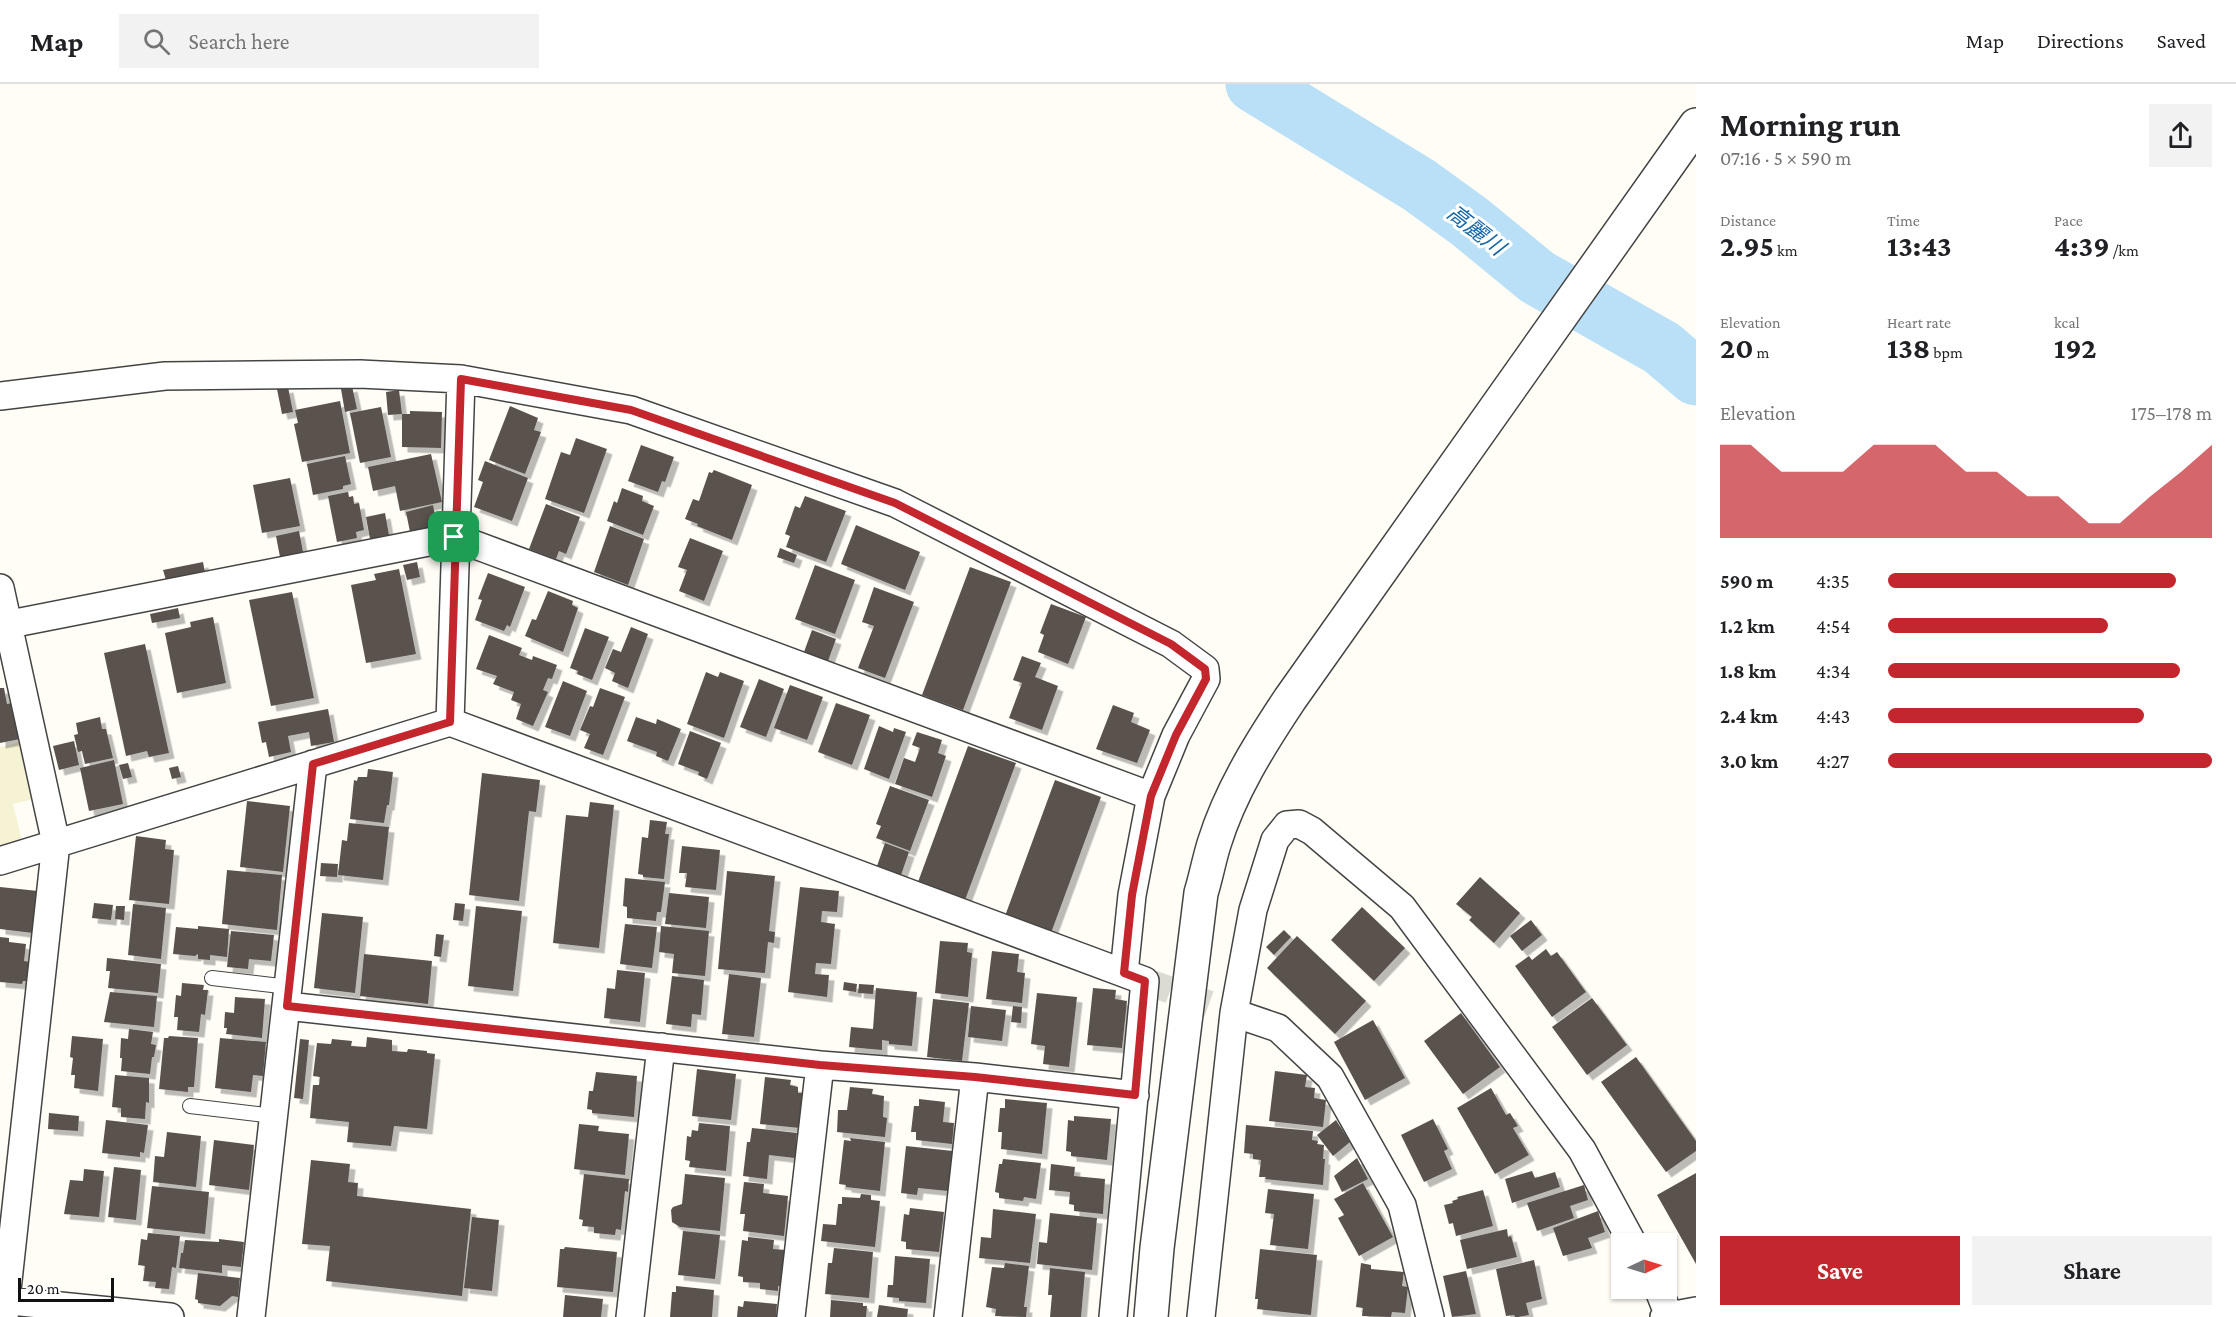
<!DOCTYPE html>
<meta charset="utf-8">
<style>
:root{--surface:#fff;--page:#f2f2f2;--text:#202124;--muted:#757577;--line:#e0e0e0;--accent:#c4262e}
body{margin:0;font-family:"Crimson Pro","Noto Sans JP",serif;background:var(--page);color:var(--text);height:100vh;display:flex;flex-direction:column;font-size:22px;white-space:nowrap}
*{box-sizing:border-box;margin:0}
p{font-size:20px;color:var(--muted)}
.icon{flex:none;width:33px;height:33px;fill:none;stroke:currentColor;stroke-width:2;stroke-linecap:round;stroke-linejoin:round}
.map{position:relative;flex:1;overflow:hidden}
.sheet{display:flex;flex-direction:column;background:var(--surface);width:540px}
.sheet>*{flex:none}
.needle{width:39px;rotate:86deg}
.controls{position:absolute;left:1611px;top:1149px;display:grid;gap:12px}
.controls a{display:grid;place-items:center;width:66px;height:66px;border-radius:0px;background:var(--surface);box-shadow:0 2px 4px #0004;font-size:30px}
.scale{position:absolute;left:18px;bottom:15px;width:96px;box-sizing:border-box;padding-left:6px;border:3px solid #111;border-top:0;font-size:16px;line-height:21px;white-space:nowrap;color:#111;-webkit-text-stroke:4px #fff;paint-order:stroke}
.pin{position:absolute;display:grid;place-items:center;width:51px;height:51px;color:#fff;margin:-26px;border-radius:12px;box-shadow:0 3px 9px #0006}
.round{display:grid;place-items:center;flex:none;width:63px;height:63px;border-radius:0px;background:var(--page)}
.summary{display:flex;align-items:center;justify-content:space-between;height:102px;padding:0 24px}
h1{font-size:33px;font-weight:700;line-height:45px}
.figures{display:grid;grid-template-columns:repeat(3,1fr);gap:9px;height:102px;padding:6px 24px}
.figures div{display:grid;align-content:center}
.figures b{font-size:30px;font-weight:700}
.figures small{font-size:16px;font-weight:400}
.figures p{font-size:16px}
.chart{height:168px;padding:12px 24px}
.chart p{display:flex;justify-content:space-between}
.chart svg{width:100%;height:108px;margin-top:6px;fill:var(--accent);opacity:.7}
.action{display:flex;gap:12px;margin-top:auto;padding:12px 24px}
.action a{flex:1;height:69px;border-radius:0px;background:var(--accent);color:#fff;font-size:24px;font-weight:700;line-height:69px;text-align:center}
.action a+a{background:var(--page);color:var(--text)}
ul{padding:0 24px;list-style:none;font-size:20px}
li{display:grid;grid-template-columns:96px 72px 1fr;align-items:center;height:45px}
li i{height:15px;border-radius:8px;background:var(--accent)}
header{display:flex;align-items:center;gap:36px;box-sizing:border-box;height:84px;padding:0 30px;background:var(--surface);border-bottom:2px solid var(--line)}
header strong{font-size:28px}
nav{display:flex;gap:33px;margin-inline-start:auto;font-size:21px}
.search{width:420px;height:54px;background:var(--page);display:flex;align-items:center;gap:15px;box-sizing:border-box;padding:0 21px;border-radius:0px;color:var(--muted);font-size:22px}
main{display:flex;flex:1;min-height:0}
.map>svg:first-child{display:block}
.farmland{fill:#f6f3d4}
.lines{fill:none;stroke-linecap:round;stroke-linejoin:round}
.river{stroke:#b9e0f7;stroke-width:57}
.building{fill:#5a524d;filter:url(#shadow)}
.minor-tunnel{stroke:#dbdad3;stroke-width:27;stroke-dasharray:27 14;stroke-linecap:butt}
.service-casing{stroke:#444;stroke-width:16}
.minor-casing{stroke:#444;stroke-width:30}
.tertiary-casing{stroke:#444;stroke-width:36}
.service{stroke:#fff;stroke-width:14}
.minor{stroke:#fff;stroke-width:27}
.tertiary{stroke:#fff;stroke-width:33}
.route-casing{stroke:#fff;stroke-width:12}
.route{stroke:#c4262e;stroke-width:8}
.labels{text-anchor:middle;dominant-baseline:central;stroke-width:6;stroke-linejoin:round;paint-order:stroke}
.water-label{font-size:22px;font-style:italic;fill:#1768a6;stroke:#fff}
</style>
<header>
<strong>Map</strong>
<div class="search"><svg class="icon" aria-label="search" viewBox="0 0 24 24"><circle cx="10" cy="10" r="6"/><path d="M15 15l6 6"/></svg>Search here</div>
<nav><a>Map</a><a>Directions</a><a>Saved</a></nav>
</header>
<main>
<div class="map">
<svg width="1696" height="1233" viewBox="0 0 1696 1233">
<defs>
<filter id="shadow"><feDropShadow dx="5.5" dy="5.5" stdDeviation="0" flood-color="#0004"/></filter>
</defs>
<rect width="100%" height="100%" fill="#fffdf5"/>
<path class="farmland" d="M21,658L34,715L13,720L22,757L0,763V663Z"/>
<g class="lines">
<path class="river" d="M1254,0L1419,101L1470,138L1537,193L1662,264L1696,293"/>
</g>
<path class="building" d="M352,302L357,325L345,328L341,305Z
M288,303L293,328L282,330L277,305Z
M399,306L402,330L388,331L386,308Z
M340,317L350,369L302,378L294,340L298,339L295,326Z
M510,322L538,334L534,346L541,348L525,390L489,376Z
M381,323L391,373L360,379L350,329Z
M410,327L442,328L441,364L402,363V330H410Z
M576,354L607,365L584,429L545,415L561,368L570,371Z
M641,361L674,373L665,398L662,397L658,408L628,397Z
M431,370L442,418L400,427L395,402L373,407L368,383Z
M345,372L351,400L343,402V405L313,411L307,380Z
M485,377L528,394L512,437L474,423L483,398L478,396Z
M714,386L752,401L732,456L697,442L698,440L685,435L693,415L699,417L709,388L712,389Z
M290,394L300,442L262,449L253,401Z
M622,404L643,412L642,417L654,422L643,451L607,437L614,417L617,419Z
M348,408L349,413L353,412L354,420L359,419L364,446L356,448L357,454L337,458L328,412Z
M805,412L846,427L826,478L786,463L790,452L785,450L795,422L800,424Z
M546,420L580,433L566,470L559,467L556,475L529,465Z
M433,421L437,442L410,448L406,428Z
M385,429L389,451L370,455L366,433Z
M856,441L920,468L905,506L841,480Z
M610,442L644,455L628,501L594,488Z
M299,447L303,468L280,473L276,452Z
M690,454L723,467L704,517L679,507L687,486L678,483Z
M780,464L797,471L794,479L777,473Z
M203,478L205,489L166,496L163,486Z
M417,478L420,493L407,496L403,481Z
M815,481L855,496L835,550L795,535Z
M970,483L1011,498L963,626L922,611Z
M399,485L416,570L366,579L351,501L376,496L374,490Z
M488,489L525,503L510,543L507,541L504,547L475,536L482,516L478,515Z
M874,503L914,518L885,594L858,584L874,542L862,538Z
M548,507L573,517L572,521L578,524L563,568L525,552L532,535L536,536Z
M292,508L314,614L271,622L249,516Z
M1051,520L1086,533L1068,580L1038,568L1044,551L1040,549Z
M178,524L180,534L152,539L150,530Z
M213,533L226,599L177,609L165,549L191,543L190,538Z
M631,543L648,550L628,604L612,597L615,589L605,584L613,565L621,568Z
M585,544L609,553L592,596L577,590L578,587L570,584Z
M812,546L836,555L828,577L804,568Z
M489,551L522,564L519,571L532,576L533,572L557,581L552,595L548,594L543,606L548,608L533,642L516,635L521,620L511,616L514,608L493,600L497,592L476,585Z
M145,560L169,669L149,673L147,667L126,672L104,569Z
M1022,572L1041,579L1035,593L1058,602L1042,646L1009,634L1022,599L1013,596Z
M706,588L718,593L720,588L744,597L724,654L687,640Z
M759,595L784,605L766,653L740,643Z
M563,597L587,607L570,652L545,643Z
M790,601L823,613L807,656L774,644Z
M0,604H4L7,620L12,619L20,655L0,659Z
M600,604L625,613L603,671L584,664L590,650L580,646L590,622L593,623Z
M836,619L870,631L852,681L818,668Z
M1113,621L1134,629L1131,638L1150,646L1137,679L1096,665Z
M328,625L334,658L311,662L309,648L288,652L291,668L269,673L266,658L262,659L258,638Z
M100,633L102,645H106L113,674L85,680L82,667L78,668L74,651L78,650L76,639Z
M636,633L656,640L657,635L681,645L668,677L656,672L657,668L627,657Z
M879,642L893,648L894,644L906,648L889,695L864,685Z
M690,647L721,659L707,695L698,691L699,688L678,680Z
M917,648L942,656L938,669L946,672L932,713L895,700L904,674L915,678L920,664L912,661Z
M74,657L79,681L59,686L53,662Z
M968,662L1016,679L965,816L918,798Z
M114,676L123,720L89,727L80,684Z
M128,679L132,693L123,695L119,681Z
M178,682L181,693L172,695L169,684Z
M368,685L393,688L389,721H387L384,739L350,735L354,696L357,697L358,693H367Z
M482,689L540,696L536,728L529,727L519,817L469,811Z
M1055,696L1101,713L1051,849L1005,832Z
M890,702L929,716L910,767L876,754L881,742L876,740Z
M247,717L290,722L283,788L240,783Z
M590,718L614,721L599,864L553,859L566,731L588,733Z
M650,736L667,738L665,750H669L664,795L643,793V791L638,790L642,753L648,754Z
M349,739L389,743L383,796L338,791L342,756L347,757Z
M136,752L166,756L165,765L174,766L169,820L129,816Z
M885,759L909,768L901,791L877,782Z
M682,762L720,766L716,806L685,803L687,789H679Z
M321,779L338,780L337,793L320,792Z
M227,786L282,791L277,846L222,840Z
M727,787L775,792L769,847L775,848L774,859L768,858L765,889L718,885Z
M1480,793L1520,829L1494,859L1469,836L1472,833L1456,820Z
M625,794L665,798L661,828H657L656,837L627,834V823L623,822Z
M0,803L38,807L33,849L0,845Z
M800,803L839,807L837,828L822,827L821,838L835,840L831,880L816,879L815,890L829,891L827,913L788,908Z
M669,809L709,813L706,844L665,840Z
M94,819L113,821L111,836L92,834Z
M455,819L465,820L463,837L453,836Z
M133,820L166,824L161,875L128,871Z
M116,822H125L124,836L115,835Z
M476,822L522,827L513,907L468,902Z
M1362,823L1405,864L1374,897L1331,856Z
M322,829L363,833L355,909L314,904Z
M1531,836L1542,851L1522,867L1510,852Z
M625,840L657,843L652,884L620,880Z
M198,842L229,845L227,873L210,871V876L198,875V870L195,872L173,870L176,843L198,845Z
M661,842L709,847L705,892L672,889L674,870L659,868Z
M1284,846L1291,853L1274,871L1266,863Z
M231,847L274,851L271,877L249,875L248,885L227,883Z
M436,850L444,851L441,873L434,872Z
M1297,852L1366,917L1335,950L1267,884Z
M0,853L9,854V858L26,860L24,877L30,878L28,897H23L22,900L0,898Z
M940,857L968,859L967,868L972,869L968,913L935,909Z
M1546,865L1551,872L1557,868L1586,908L1552,933L1515,882L1529,872L1532,876Z
M992,867L1019,870L1017,888L1025,889L1022,919L986,915Z
M364,870L432,877L428,920L360,912Z
M107,874L161,880L158,909L108,904L110,887H106Z
M617,886L645,889L640,938L604,934L607,904L615,905Z
M729,890L761,894L754,953L722,950Z
M672,892L704,896L701,931L692,930L691,943L666,940Z
M844,898L857,900L856,908L843,906Z
M182,899L204,901L203,906H208L205,931L201,930L199,948L177,946L178,933H174L176,911L181,912Z
M859,900L874,901L873,910L858,909Z
M876,904L917,908L912,962L889,960V957L882,956V966L849,963L851,943L873,945Z
M1093,904L1116,906L1115,915L1127,917L1122,964L1087,961Z
M110,908L157,912L154,943L104,938Z
M1037,909L1077,913L1069,983L1043,980L1045,962L1031,960Z
M235,913L265,915L262,954L226,950L227,944H224L225,928L234,929Z
M1592,914L1627,961L1587,991L1552,943Z
M933,915L969,919L962,977L927,973Z
M971,922L1006,926L1002,957L968,953Z
M1013,922L1022,923L1021,939L1011,938Z
M1461,929L1500,983L1463,1010L1424,957Z
M1373,936L1405,994L1365,1016L1334,958Z
M129,945L153,948L151,960L156,961L154,973H152L150,990L121,987L122,974H120L121,954L128,955Z
M72,952L103,955L98,1007L74,1004L75,991H71L73,974L70,973Z
M169,952L198,954L194,1003H188V1008L159,1005L164,954H168Z
M367,953L392,956V967L407,968L408,965L427,967V969L435,970L427,1045L394,1042L391,1062L347,1058L349,1038L310,1034L313,1001H319L320,993L313,992L317,959L331,960L332,955L352,957L351,962L366,963Z
M220,954L266,958L263,992L253,991L251,1008L215,1004Z
M300,955L309,956L303,1015L294,1014Z
M1636,973L1696,1057V1067L1666,1088L1601,998Z
M697,985L736,990L731,1036L692,1032Z
M1275,987L1307,991L1305,1003L1315,1004L1314,1014L1326,1016L1323,1043L1269,1037Z
M596,988L637,992L634,1033L592,1029V1026L587,1025L589,1007H593Z
M115,991L149,994V1019L146,1018L145,1035L121,1033V1024L112,1023Z
M765,993L791,996L790,1001L798,1003V1009H803L800,1044L760,1040Z
M850,1003L873,1005L872,1010L884,1012L883,1033L887,1034L885,1053L837,1048L838,1026H847Z
M1491,1004L1506,1031L1510,1029L1518,1042L1513,1044L1529,1071L1495,1090L1457,1024Z
M919,1015L945,1018L943,1038L954,1039L952,1060L916,1056V1048H911L914,1022H919Z
M1005,1015L1047,1019L1042,1070L1001,1065L1002,1048H998L1000,1024H1005Z
M49,1029L79,1032L78,1047L48,1045Z
M1074,1032L1111,1035L1107,1076L1071,1072V1068L1066,1067L1068,1036L1074,1037Z
M1433,1035L1448,1065L1444,1067L1452,1085L1424,1098L1401,1051Z
M106,1036L148,1041L144,1069L140,1068V1073L102,1069Z
M1336,1036L1350,1058L1333,1072L1317,1051Z
M699,1039L730,1042L726,1087L689,1083L690,1077L685,1076L687,1052L691,1053L692,1046L698,1047Z
M579,1040L599,1042L598,1047L629,1050L625,1091L574,1085Z
M1246,1041L1313,1047L1312,1056L1318,1057L1317,1060L1324,1061L1323,1075H1325L1323,1101L1265,1095L1266,1093H1259L1261,1076L1253,1075V1070L1244,1069Z
M752,1044L797,1049L795,1074L769,1071L767,1095L743,1092L747,1058H750Z
M167,1048L201,1052L196,1103L153,1098L155,1072L164,1073Z
M850,1054L885,1058L880,1107L846,1103V1101L839,1100L844,1056L851,1057Z
M214,1056L254,1061L249,1106L209,1101Z
M906,1062L953,1067L948,1107L918,1104L917,1111L901,1109Z
M1357,1074L1368,1095L1342,1108L1334,1092Z
M1003,1075L1041,1079L1036,1115L1024,1113L1023,1117L999,1114V1109L995,1108L999,1080H1002Z
M311,1076L350,1080L348,1098L358,1099L357,1112L471,1125L462,1212L326,1197L330,1162L302,1160Z
M1051,1080L1075,1083L1074,1092L1105,1095L1103,1130L1074,1127V1121L1069,1120L1070,1108L1049,1106Z
M114,1083L141,1086L136,1136L108,1133Z
M84,1085L104,1087L99,1133L64,1130L70,1096L83,1097Z
M1532,1087L1535,1094L1555,1088L1560,1103L1512,1119L1505,1095Z
M1696,1089V1180L1657,1111Z
M584,1090L629,1095L628,1108L625,1107L621,1146L616,1145L615,1151L594,1149V1143L582,1142L583,1136L579,1135Z
M685,1090L725,1094L720,1147L680,1143L672,1138L671,1126L673,1123L682,1120Z
M744,1098L764,1100L763,1109L788,1112L784,1152L743,1147L745,1130H740Z
M1363,1099L1393,1153L1359,1172L1338,1134L1344,1131L1334,1115Z
M1584,1101L1588,1116L1570,1122L1574,1134L1537,1147L1527,1119Z
M152,1102L209,1108L205,1150L147,1144Z
M1268,1105L1314,1110L1308,1165L1270,1161L1274,1130L1265,1129Z
M1483,1106L1493,1142L1456,1152L1453,1139L1449,1140L1444,1121L1453,1119L1452,1117L1458,1115L1457,1113Z
M861,1110L871,1111V1116L880,1117L875,1163L821,1157L823,1140L836,1141L838,1120H842V1113L860,1114Z
M910,1124L944,1128L939,1168L906,1165V1158L901,1157L904,1130L909,1131Z
M993,1125L1036,1130L1030,1179L979,1174L981,1153L991,1154Z
M1598,1127L1605,1148L1588,1154L1592,1164L1563,1172L1553,1144Z
M1050,1129L1097,1134L1092,1186L1037,1180L1039,1158L1047,1159Z
M472,1133L499,1136L492,1207L464,1204Z
M1507,1145L1508,1153L1511,1152L1517,1173L1467,1185L1460,1156Z
M683,1147L720,1151L715,1195L678,1191Z
M148,1149L180,1152L176,1184L172,1183L169,1205L155,1204L156,1198L143,1197L145,1182L138,1181L141,1155L147,1156Z
M748,1153L774,1156L773,1165L786,1166L782,1202H778V1207L760,1205V1199L743,1198V1193L738,1192L742,1156L748,1157Z
M219,1155L244,1158L241,1183L222,1181V1189L179,1184L181,1169H183L185,1156L219,1158Z
M565,1163L617,1168L613,1208L557,1203L560,1165H564Z
M834,1164L873,1168L869,1214L825,1210L828,1179H832Z
M1260,1165L1317,1171L1311,1231L1257,1225L1258,1215H1255Z
M895,1172L930,1175L926,1219L899,1217V1214L887,1213L888,1201H893Z
M1534,1176L1542,1215L1526,1219L1529,1231L1518,1233H1515L1514,1231L1506,1232L1496,1185Z
M1005,1179L1029,1182L1024,1223H1027L1026,1233L995,1232L996,1225L986,1223L992,1183L1004,1184Z
M1361,1179L1371,1181V1185L1404,1188L1402,1202L1408,1203L1405,1229L1392,1228L1391,1233L1362,1232L1363,1224L1356,1223Z
M1050,1184L1085,1188L1081,1233H1050L1052,1211H1048Z
M1466,1187L1476,1230L1452,1233L1443,1192Z
M198,1189L240,1194L238,1213L232,1212L220,1222L198,1219V1216L195,1215Z
M676,1202L714,1206L712,1233H670L672,1208H676Z
M565,1211L603,1215L601,1233H563Z
M831,1216L863,1219V1222H867L866,1233H830Z
M744,1217L777,1220L776,1233H737L738,1222L743,1223Z
M879,1221L908,1225L907,1233H877Z"/>
<g class="lines">
<path class="minor-tunnel" d="M1145,897L1234,929"/>
<g class="service-casing">
<path id="service" d="M212,894L289,903
M190,1022L274,1032"/>
</g>
<g class="minor-casing">
<path id="minor" d="M0,312L165,292L360,290L461,295L631,326L895,419L1171,560L1205,585L1206,595L1176,651L1151,712
M0,504L56,759L4,1233
M0,542L454,453L1151,712L1132,811L1124,889
M450,638L461,295
M0,777L450,638L1145,897L1113,1233
M287,922L820,981L975,993L1135,1011
M1234,929L1278,944L1330,993L1402,1121L1430,1233
M1658,1204L1669,1232
M0,1216L170,1233
M251,1233L313,680
M630,1233L661,963
M791,1233L820,981
M948,1233L975,993
M1201,1233L1234,929L1253,826L1275,756L1287,741L1299,740L1312,747L1402,823L1582,1066L1633,1160
M1664,1233L1696,1227"/>
</g>
<g class="tertiary-casing">
<path id="tertiary" d="M1151,1233L1157,1164L1201,809C1206,793 1209,776 1214,760C1230,708 1260,660 1290,615L1696,41"/>
</g>
<use href="#service" class="service"/>
<use href="#minor" class="minor"/>
<use href="#tertiary" class="tertiary"/>
</g>
<g class="lines">
<g class="route-casing">
<path id="route" d="M461,295L631,326L895,419L1171,560L1205,585L1206,595L1176,651L1151,712L1132,811L1124,889L1145,897L1135,1011L975,993L820,981L287,922L313,680L450,638Z"/>
</g>
<use href="#route" class="route"/>
</g>
<g class="labels">
<g class="water-label">
<text transform="translate(1476 146) rotate(38)">高麗川</text>
</g>
</g>
</svg>
<div class="controls">
<a><svg class="needle" viewBox="-14 -14 28 28"><path d="M0-13l5 13h-10z" fill="#e53935"/><path d="M0 13l5-13h-10z" fill="#757577"/></svg></a>
</div>
<div class="scale">20 m</div>
<div class="pin" style="left:454px;top:453px;background:#1e9e55"><svg class="icon" aria-label="arrive" viewBox="0 0 24 24"><path d="M6 21V4h12l-3 4 3 4H6"/></svg></div>
</div>
<section class="sheet">
<div class="summary"><div><h1>Morning run</h1><p>07:16 · 5 × 590 m</p></div><a class="round"><svg class="icon" aria-label="share" viewBox="0 0 24 24"><path d="M12 15V3M7 8l5-5 5 5M5 13v7h14v-7"/></svg></a></div>
<div class="figures">
<div><p>Distance</p><b>2.95<small> km</small></b></div>
<div><p>Time</p><b>13:43</b></div>
<div><p>Pace</p><b>4:39<small> /km</small></b></div>
</div>
<div class="figures">
<div><p>Elevation</p><b>20<small> m</small></b></div>
<div><p>Heart rate</p><b>138<small> bpm</small></b></div>
<div><p>kcal</p><b>192</b></div>
</div>
<div class="chart"><p><span>Elevation</span>175–178 m</p>
<svg viewBox="0 0 160 44" preserveAspectRatio="none"><path d="M0 44V6L10 6L20 17L30 17L40 17L50 6L60 6L70 6L80 17L90 17L100 27L110 27L120 38L130 38L140 27L150 17L160 6V44z"/></svg>
</div>
<ul>
<li><b>590 m</b>4:35<i style="width:89%"></i></li>
<li><b>1.2 km</b>4:54<i style="width:68%"></i></li>
<li><b>1.8 km</b>4:34<i style="width:90%"></i></li>
<li><b>2.4 km</b>4:43<i style="width:79%"></i></li>
<li><b>3.0 km</b>4:27<i style="width:100%"></i></li>
</ul>
<div class="action"><a>Save</a><a>Share</a></div>
</section>
</main>
